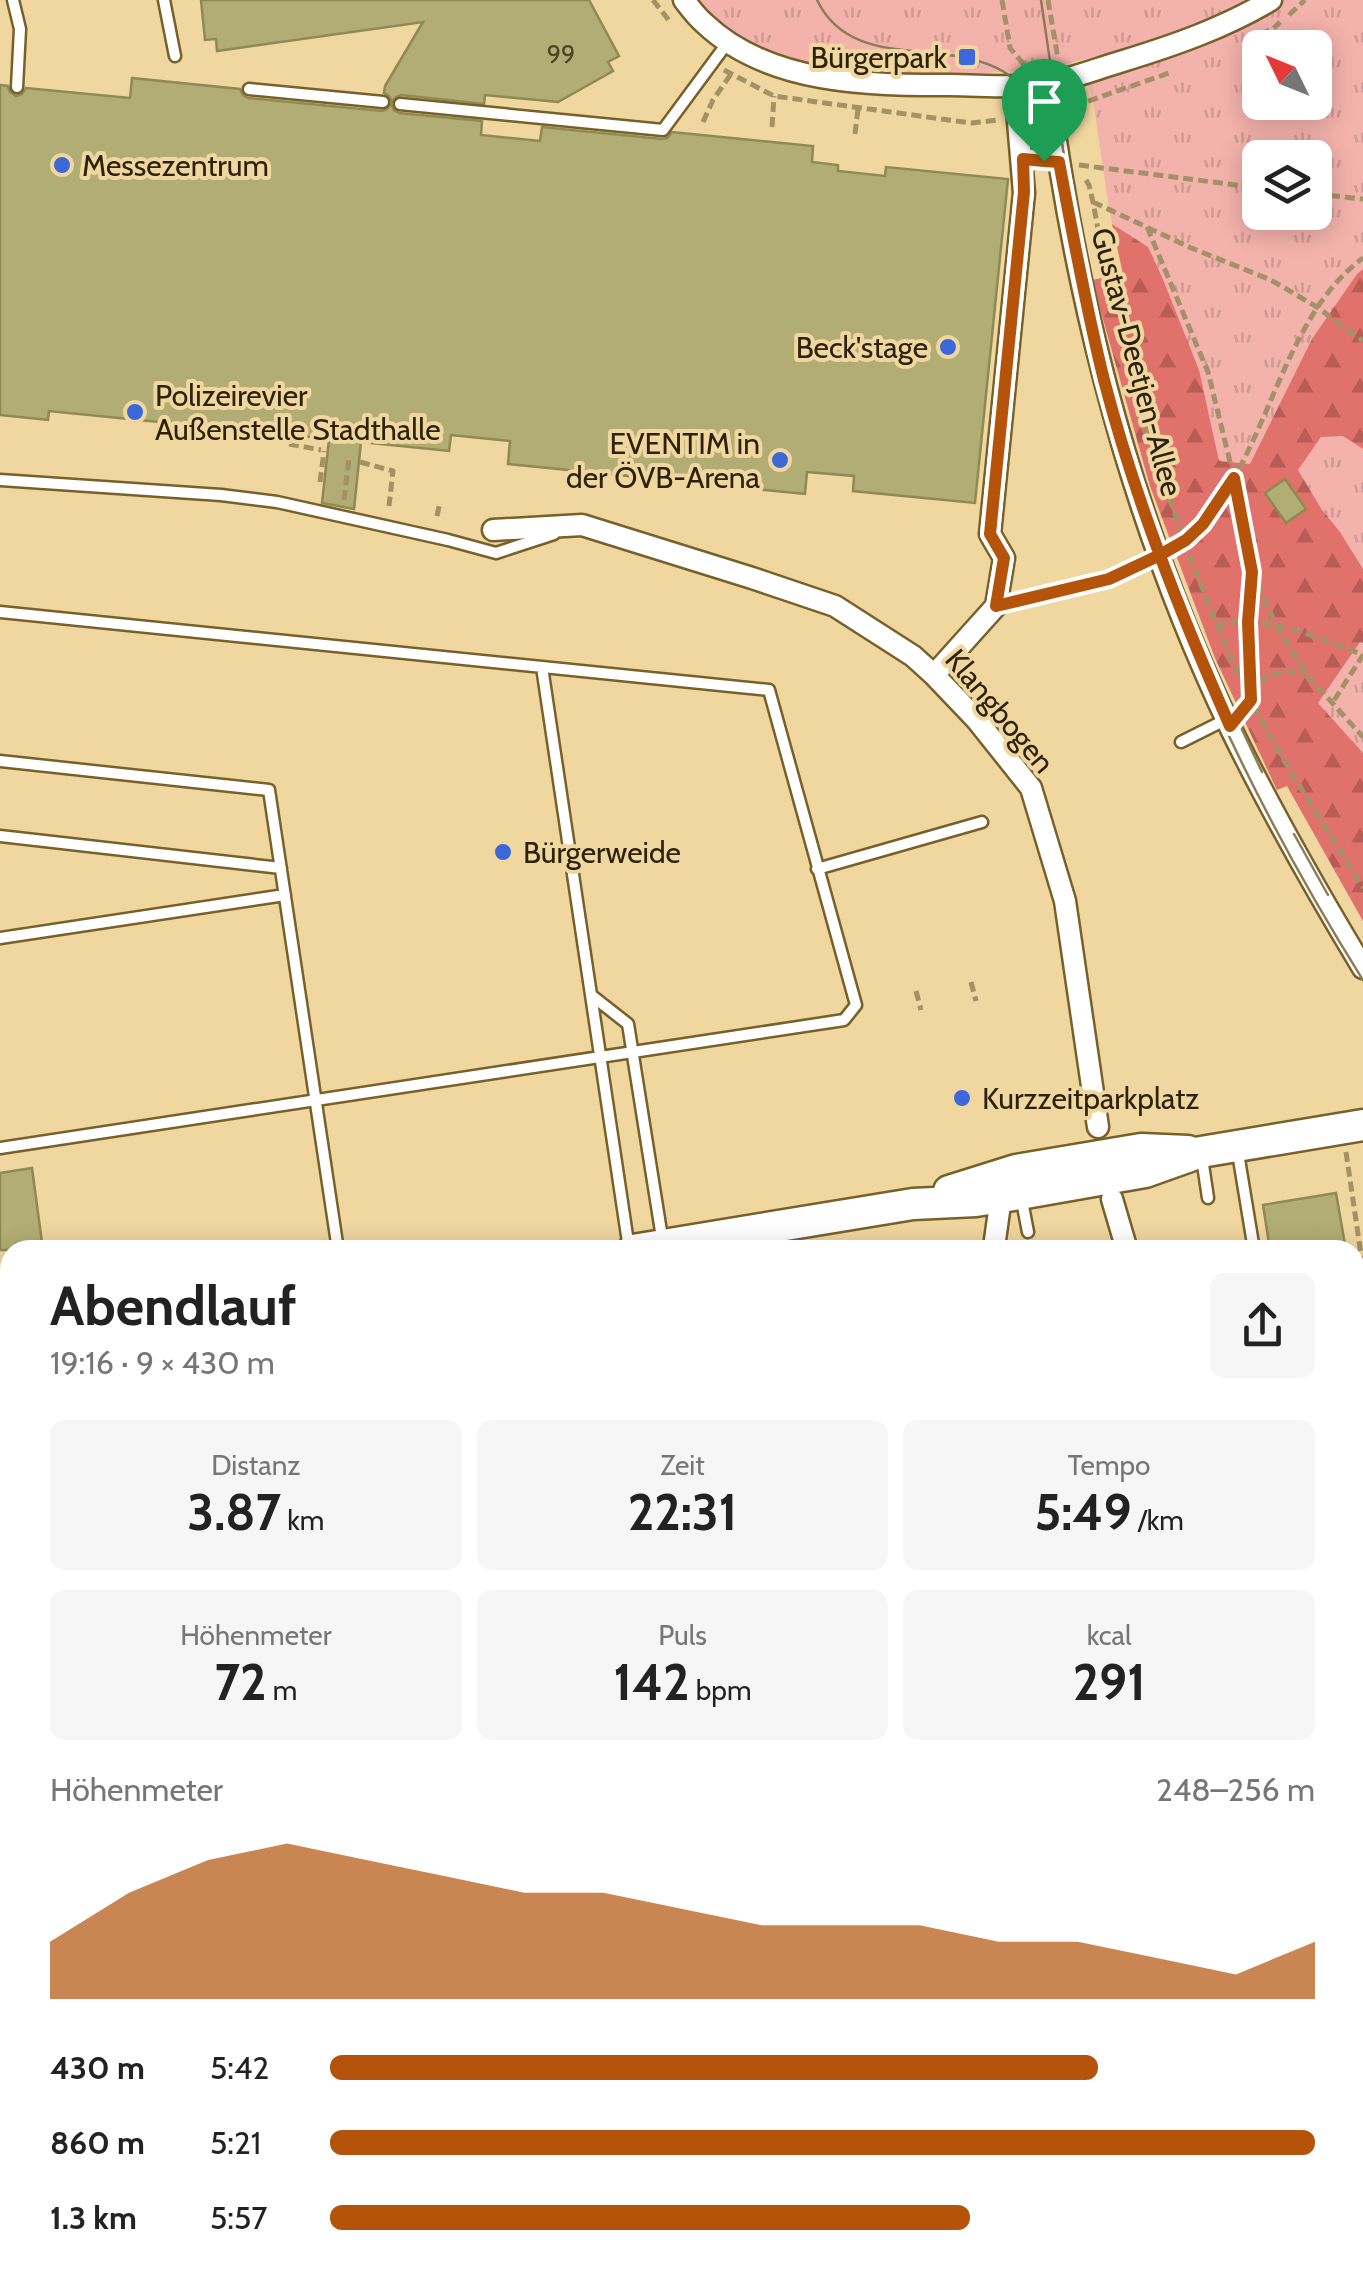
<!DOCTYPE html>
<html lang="de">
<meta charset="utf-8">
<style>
:root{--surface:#fff;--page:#f6f6f6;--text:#222;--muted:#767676;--accent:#b45309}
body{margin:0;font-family:Cabin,sans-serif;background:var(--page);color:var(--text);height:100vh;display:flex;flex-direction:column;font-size:38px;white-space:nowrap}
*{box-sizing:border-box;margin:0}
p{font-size:32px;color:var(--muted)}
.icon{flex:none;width:55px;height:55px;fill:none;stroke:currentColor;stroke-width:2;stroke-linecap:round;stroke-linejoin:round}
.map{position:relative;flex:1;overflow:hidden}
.sheet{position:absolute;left:0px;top:1240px;width:1365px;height:1038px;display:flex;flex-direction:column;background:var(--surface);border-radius:30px 30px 0 0;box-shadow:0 5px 25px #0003}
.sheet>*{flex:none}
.needle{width:65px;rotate:313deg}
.controls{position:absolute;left:1242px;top:30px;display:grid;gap:20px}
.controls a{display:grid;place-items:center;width:90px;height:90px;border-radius:15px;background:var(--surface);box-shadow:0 5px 25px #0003;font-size:50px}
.pin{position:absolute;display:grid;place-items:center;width:85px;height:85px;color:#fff;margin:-102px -42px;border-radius:50% 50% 50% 0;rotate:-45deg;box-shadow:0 0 10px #0007}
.pin .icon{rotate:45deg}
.round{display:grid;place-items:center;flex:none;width:105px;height:105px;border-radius:15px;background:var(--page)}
.overview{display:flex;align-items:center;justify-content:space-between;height:170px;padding:0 50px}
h1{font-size:55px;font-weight:700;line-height:75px}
.figures{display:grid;grid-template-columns:repeat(3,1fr);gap:15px;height:170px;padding:10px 50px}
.figures div{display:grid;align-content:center;border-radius:15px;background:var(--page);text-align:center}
.figures b{font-size:50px;font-weight:700}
.figures small{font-size:28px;font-weight:400}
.figures p{font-size:28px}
.chart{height:280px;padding:20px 50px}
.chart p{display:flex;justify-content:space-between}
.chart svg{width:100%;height:180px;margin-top:10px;fill:var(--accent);opacity:.7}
ul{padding:0 50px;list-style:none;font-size:32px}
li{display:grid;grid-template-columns:160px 120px 1fr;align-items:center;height:75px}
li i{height:25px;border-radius:12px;background:var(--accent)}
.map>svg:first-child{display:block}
.grass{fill:url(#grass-tufts);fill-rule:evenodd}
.forest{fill:url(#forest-firs)}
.building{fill:#b1ad74;stroke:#8e8b52;stroke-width:2.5}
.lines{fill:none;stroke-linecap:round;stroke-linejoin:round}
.lane-casing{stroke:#78602b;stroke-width:15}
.street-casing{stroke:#78602b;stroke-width:25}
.secondary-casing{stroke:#78602b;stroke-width:35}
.path{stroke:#a59167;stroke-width:5;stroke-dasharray:10 5;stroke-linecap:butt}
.lane{stroke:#fff;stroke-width:10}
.street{stroke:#fff;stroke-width:20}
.secondary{stroke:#fff;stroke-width:30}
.tram{stroke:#8e7c55;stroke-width:2.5}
.rail{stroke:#8e7c55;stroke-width:8;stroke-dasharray:15 8;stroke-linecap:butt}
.route-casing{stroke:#fff;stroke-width:20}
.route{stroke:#b45309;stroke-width:12}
.poi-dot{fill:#3d68d9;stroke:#f0d69f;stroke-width:4}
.labels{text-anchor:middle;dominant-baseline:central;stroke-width:8;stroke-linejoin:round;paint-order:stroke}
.number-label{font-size:25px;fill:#4d4526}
.poi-label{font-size:30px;fill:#2c220c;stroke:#f0d69f;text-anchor:start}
.street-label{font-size:30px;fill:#2c220c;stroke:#f0d69f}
</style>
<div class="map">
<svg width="1363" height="2276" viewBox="0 0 1363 2276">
<defs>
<pattern id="grass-tufts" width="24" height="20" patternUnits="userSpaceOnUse" patternTransform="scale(2.5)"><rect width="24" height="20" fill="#f4b2ac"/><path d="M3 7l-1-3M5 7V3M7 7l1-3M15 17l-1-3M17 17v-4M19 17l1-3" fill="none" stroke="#d19993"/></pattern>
<pattern id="forest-firs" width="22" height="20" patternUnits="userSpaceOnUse" patternTransform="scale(2.5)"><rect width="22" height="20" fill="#e1726b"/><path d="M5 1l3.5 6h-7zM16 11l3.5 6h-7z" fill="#b75d56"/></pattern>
</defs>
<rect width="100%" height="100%" fill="#f0d69f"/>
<path class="grass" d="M695,0H1252L1183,33L1066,64L1014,71L937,76L848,71L794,61L743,40Z
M1284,0H1363V921L1287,786L1277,790L1215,658L1150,486L1092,280L1123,273L1109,209L1093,100L1087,81C1157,62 1228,47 1284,0ZM1260,48H1315V102H1260ZM1260,158H1315V212H1260Z"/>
<path class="forest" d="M1112,224L1148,247L1162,277L1199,370L1219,461L1250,464L1312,339L1357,274L1363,269V449L1343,436L1321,437L1298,470L1322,510L1340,532L1363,569V643L1360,642L1318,703L1363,753V921L1287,786L1277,790L1215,658L1150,486L1092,280L1123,274Z"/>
<path class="building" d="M201,0H589L619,56L608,62L613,71L558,102L485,95L484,104L401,95L396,97L392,102L389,96L384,93L385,86L423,22L217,51L216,39L205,40Z
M132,78L240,89L243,95L248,98L382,111L387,109L391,104L394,110L399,113L482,121L481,135L540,141L542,127L662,139L667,138L672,132L813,146L812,162L838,165V171L885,176L886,167L1008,179L975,503L853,491L854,476L807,472L805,494L508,464L510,441L451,435L449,451L361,442L354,509L322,503L329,439L49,411L48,420L0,415V85L8,86L10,92L16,96L22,94L26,88L130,98Z
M1285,479L1306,509L1286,523L1265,493Z
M32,1168L43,1250H0V1173Z
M1336,1193L1346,1250H1270L1263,1205Z"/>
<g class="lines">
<g class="lane-casing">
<path id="lane" d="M13,0L20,29L17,87
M164,0L175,56
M249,89L383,102
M400,104L663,130L728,42
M0,480L221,495L277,502L448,540L496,553L554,534
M996,606L1109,579L1159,555
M0,612L769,690L856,1005L844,1020L0,1148
M542,667L629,1249
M1181,742L1227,719
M0,761L269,790L338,1250
M0,836L281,868
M817,869L982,822
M0,938L285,895
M591,995L628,1024L663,1244
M1237,1147L1254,1250
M1202,1158L1208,1198
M1021,1196L1028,1232
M0,1619L10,1618
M189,2276L206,2268
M1091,2276L1111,2273L1110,2268"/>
</g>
<g class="street-casing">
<path id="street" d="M684,0C690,8 696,16 704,23C768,84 867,85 950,85C982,85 1017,89 1049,83C1074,78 1099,68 1123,61C1175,45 1224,28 1271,0
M1048,83C1076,305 1134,526 1231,729C1271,811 1316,890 1363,968
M493,530L582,525L752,578L835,606L913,656L934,675L976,719L1031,788L1065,901L1098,1127
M934,675L996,606L1004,558L990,534L1024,193L1015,86
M1112,1199L1127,1250
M997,1250L995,1240L1001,1197
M886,2276L939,2268"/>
</g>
<g class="secondary-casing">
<path id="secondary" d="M949,1191L1016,1170L1141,1149L1188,1151
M633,1250L913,1204L976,1201L1020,1194L1145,1172L1201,1152L1363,1125
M0,1346L10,1344"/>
</g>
<path class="path" d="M653,0L671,23
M1002,0L1010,48L1025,66
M1048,0L1058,59
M1289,15L1305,0
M1260,34L1273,29L1280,22
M724,70L774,96L971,123L999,120
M1074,106L1172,72
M703,122L713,100L731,74
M772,127L774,96
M855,134L858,109
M1079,165L1260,188
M1086,180L1089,185L1093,202L1112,305
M1315,194L1363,199
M1093,202L1189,247L1271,280L1317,307L1363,341
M1147,227L1208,372L1234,478L1252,572L1277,627L1308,676L1363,737
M1124,355C1159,471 1197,589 1250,698C1283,764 1325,825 1363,888
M289,444L321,450
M360,462L393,471L389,506
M320,482L324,451
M344,500L349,459
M437,516L440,502
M1185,540C1268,470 1275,323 1363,258
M1217,624C1227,623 1238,621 1249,622C1285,624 1329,641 1363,655L1333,702
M1251,694L1248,622L1251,575
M1253,696L1267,675L1288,671L1305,675
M971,982L976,1001
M916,991L921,1010
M1346,1152L1363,1268
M1355,2230L1363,2229
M1270,2268L1271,2276
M1150,2276L1168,2273V2268"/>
<use href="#lane" class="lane"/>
<use href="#street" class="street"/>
<use href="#secondary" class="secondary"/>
<path class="tram" d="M817,0C863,96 1010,2 1046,133C1059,205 1071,277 1088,349C1097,386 1109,422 1120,458C1178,643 1260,816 1363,980
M1041,0L1064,156
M1213,668L1262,772
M1294,834L1328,895"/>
<path class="rail" d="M1355,1714L1363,1712
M1355,1750L1363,1749
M1355,1823L1363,1822
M1355,1883L1363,1882
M1355,1901L1363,1899
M1355,1917L1363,1916
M1355,1984L1363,1983
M1355,2000L1363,1999
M0,2029L10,2027
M0,2045L10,2043
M0,2071L10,2070
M0,2089L10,2088
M0,2107L10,2106
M0,2126L10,2124
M92,2276L105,2268
M122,2276L136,2268
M159,2276L172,2268"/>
</g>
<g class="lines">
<g class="route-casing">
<path id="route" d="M1044,161L1023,159L1024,192L990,534L1004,558L996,606L1109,579L1160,555L1186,540L1203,524L1234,478L1252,572L1248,622L1251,700L1230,726C1180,613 1135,499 1104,380C1086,308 1073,236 1059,162L1044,161"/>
</g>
<use href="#route" class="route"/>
</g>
<g class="poi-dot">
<rect x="957" y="47" width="20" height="20" rx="5"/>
<circle cx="62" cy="165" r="10"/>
<circle cx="948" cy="347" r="10"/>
<circle cx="135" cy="412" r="10"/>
<circle cx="780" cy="460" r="10"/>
<circle cx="503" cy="852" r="10"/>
<circle cx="962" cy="1098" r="10"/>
</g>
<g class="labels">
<g class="number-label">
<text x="561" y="54">99</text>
</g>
<g class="poi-label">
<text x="947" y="57" text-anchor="end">Bürgerpark</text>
<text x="82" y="165">Messezentrum</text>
<text x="928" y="347" text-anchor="end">Beck'stage</text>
<text x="155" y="395">Polizeirevier<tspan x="155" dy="34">Außenstelle Stadthalle</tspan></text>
<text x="760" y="443" text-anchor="end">EVENTIM in<tspan x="760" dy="34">der ÖVB-Arena</tspan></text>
<text x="523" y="852">Bürgerweide</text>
<text x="982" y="1098">Kurzzeitparkplatz</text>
</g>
<g class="street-label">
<text transform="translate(1137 362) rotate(75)">Gustav-Deetjen-Allee</text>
<text transform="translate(1000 711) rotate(50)">Klangbogen</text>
</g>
</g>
</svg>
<div class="controls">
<a><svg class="needle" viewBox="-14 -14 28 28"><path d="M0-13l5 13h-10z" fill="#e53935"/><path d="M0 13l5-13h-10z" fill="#767676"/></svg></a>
<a><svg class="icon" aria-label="layers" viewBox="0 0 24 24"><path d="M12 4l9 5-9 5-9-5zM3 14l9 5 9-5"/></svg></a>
</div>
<div class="pin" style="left:1044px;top:161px;background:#1e9e55"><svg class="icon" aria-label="arrive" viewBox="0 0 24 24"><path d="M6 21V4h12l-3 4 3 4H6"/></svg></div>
<section class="sheet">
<div class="overview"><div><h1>Abendlauf</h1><p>19:16 · 9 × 430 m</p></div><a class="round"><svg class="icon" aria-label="share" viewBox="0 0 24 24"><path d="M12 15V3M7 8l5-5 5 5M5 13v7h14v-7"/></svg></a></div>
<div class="figures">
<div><p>Distanz</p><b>3.87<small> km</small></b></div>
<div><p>Zeit</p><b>22:31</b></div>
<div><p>Tempo</p><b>5:49<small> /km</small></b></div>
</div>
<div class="figures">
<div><p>Höhenmeter</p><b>72<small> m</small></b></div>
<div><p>Puls</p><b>142<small> bpm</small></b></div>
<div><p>kcal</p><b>291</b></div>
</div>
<div class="chart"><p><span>Höhenmeter</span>248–256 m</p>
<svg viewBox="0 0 160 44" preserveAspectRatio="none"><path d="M0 44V30L10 18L20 10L30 6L40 10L50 14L60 18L70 18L80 22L90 26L100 26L110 26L120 30L130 30L140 34L150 38L160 30V44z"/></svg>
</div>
<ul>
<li><b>430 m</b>5:42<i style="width:78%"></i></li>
<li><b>860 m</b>5:21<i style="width:100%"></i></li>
<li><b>1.3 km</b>5:57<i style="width:65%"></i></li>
</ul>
</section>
</div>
